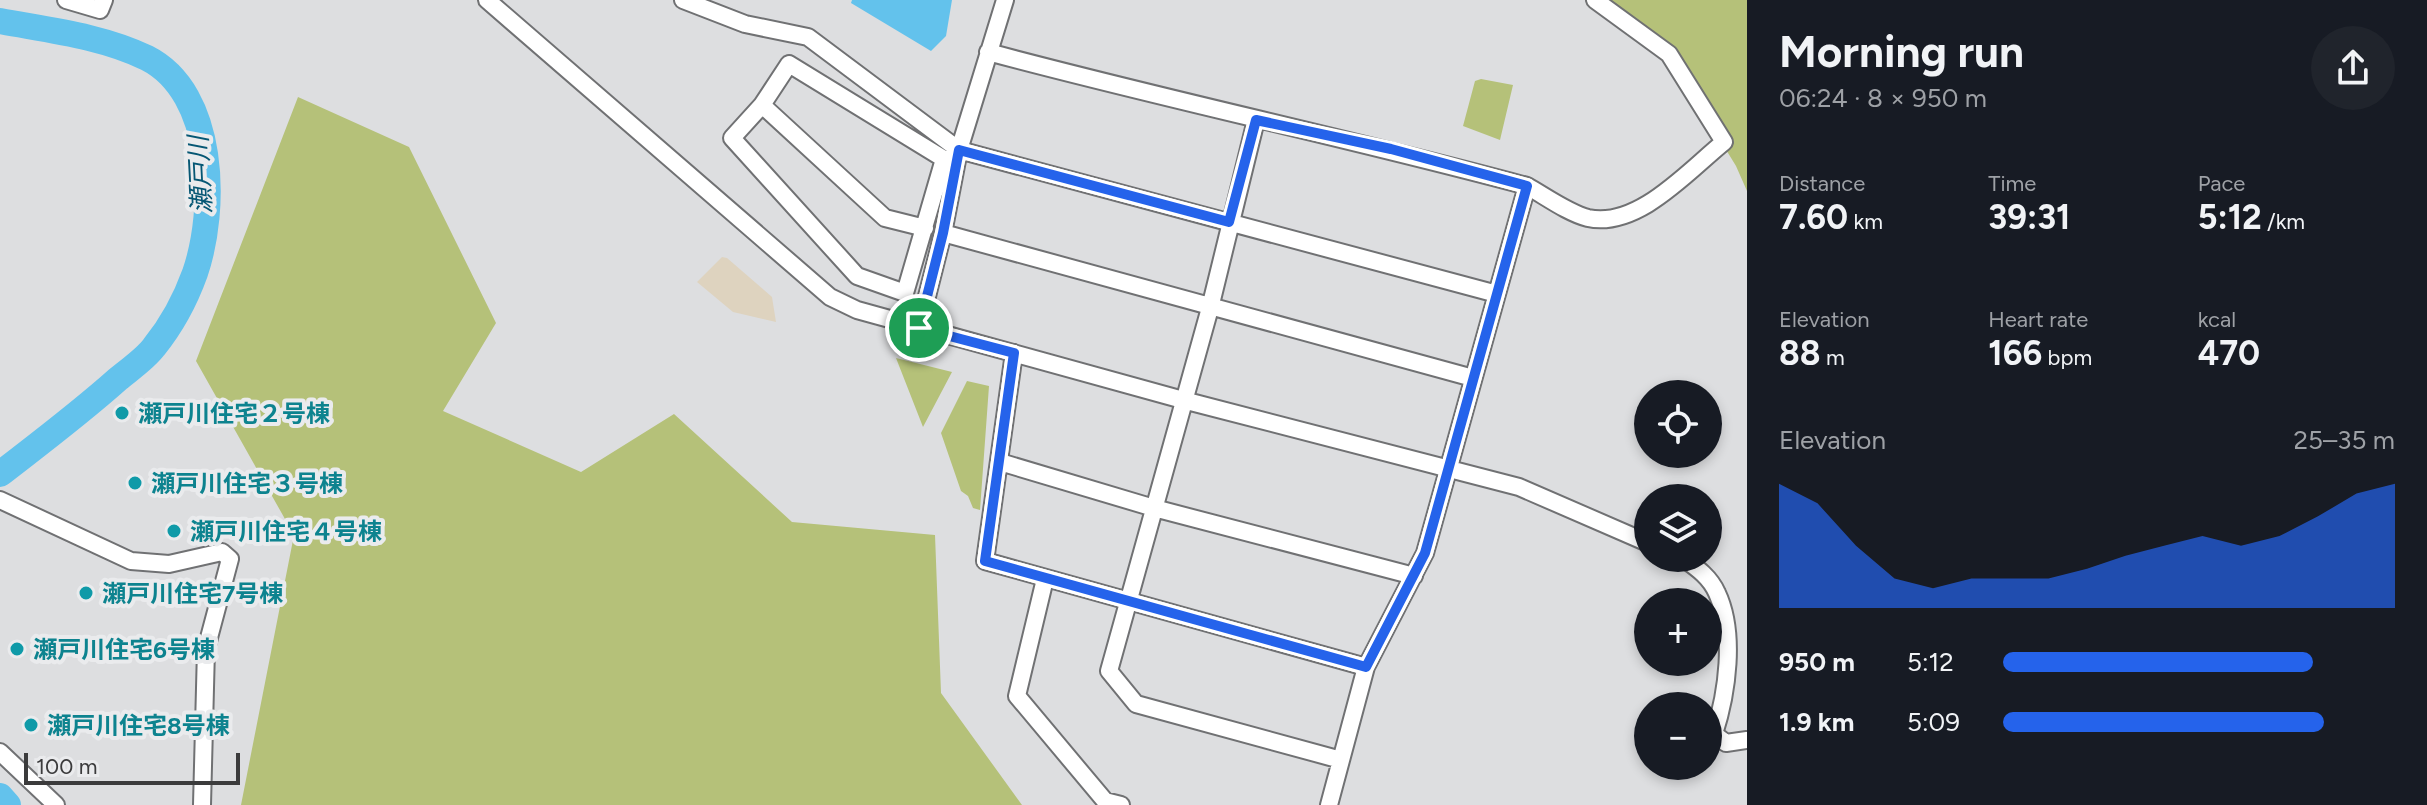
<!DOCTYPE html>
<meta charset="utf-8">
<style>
:root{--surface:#171b24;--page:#20242c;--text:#f1f3f6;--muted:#9ea1a6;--accent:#2563eb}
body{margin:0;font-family:Figtree,"Noto Sans JP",sans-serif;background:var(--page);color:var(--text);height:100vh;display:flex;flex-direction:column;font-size:30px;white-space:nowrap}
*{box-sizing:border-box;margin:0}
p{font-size:26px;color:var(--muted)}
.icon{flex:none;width:44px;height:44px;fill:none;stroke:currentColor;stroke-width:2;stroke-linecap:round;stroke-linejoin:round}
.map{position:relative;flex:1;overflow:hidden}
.panel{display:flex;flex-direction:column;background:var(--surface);width:680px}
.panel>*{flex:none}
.tools{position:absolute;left:1634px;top:380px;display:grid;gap:16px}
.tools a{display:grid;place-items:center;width:88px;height:88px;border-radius:50%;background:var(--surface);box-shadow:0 4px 12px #0003;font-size:40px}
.scale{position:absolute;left:24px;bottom:20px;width:216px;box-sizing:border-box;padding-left:8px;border:4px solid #3b3b3c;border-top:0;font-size:22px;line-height:28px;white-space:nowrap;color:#3b3b3c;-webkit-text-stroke:6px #eaebed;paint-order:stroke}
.pin{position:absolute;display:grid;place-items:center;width:68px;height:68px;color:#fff;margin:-34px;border:4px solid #fff;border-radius:50%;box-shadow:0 2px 8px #0007}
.round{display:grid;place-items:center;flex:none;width:84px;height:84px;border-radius:42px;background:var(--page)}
.head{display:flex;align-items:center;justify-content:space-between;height:136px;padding:0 32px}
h1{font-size:44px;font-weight:700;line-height:60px}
.figures{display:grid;grid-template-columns:repeat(3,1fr);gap:12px;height:136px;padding:8px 32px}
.figures div{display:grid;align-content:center}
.figures b{font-size:34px;font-weight:700}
.figures small{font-size:22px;font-weight:400}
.figures p{font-size:22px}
.chart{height:224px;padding:16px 32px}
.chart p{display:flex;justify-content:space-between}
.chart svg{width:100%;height:144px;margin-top:8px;fill:var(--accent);opacity:.7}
ul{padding:0 32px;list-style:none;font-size:26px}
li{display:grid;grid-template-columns:128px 96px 1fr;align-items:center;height:60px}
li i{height:20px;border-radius:10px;background:var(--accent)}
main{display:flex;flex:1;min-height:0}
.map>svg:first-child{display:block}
.commercial{fill:#ded3bf}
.green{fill:#b5c179}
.water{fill:#63c2ec}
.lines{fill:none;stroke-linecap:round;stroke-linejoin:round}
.river{stroke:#63c2ec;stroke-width:26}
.minor-casing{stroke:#707173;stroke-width:20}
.minor{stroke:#fff;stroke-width:16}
.route-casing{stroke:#fff;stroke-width:16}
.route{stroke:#2563eb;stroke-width:10}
.culture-dot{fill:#0f9aa8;stroke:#eaebed;stroke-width:3}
.labels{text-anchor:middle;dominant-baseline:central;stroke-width:8;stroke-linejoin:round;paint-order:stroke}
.culture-label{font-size:24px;font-weight:bold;fill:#0d838f;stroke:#eaebed;text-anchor:start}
.water-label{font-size:26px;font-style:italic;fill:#065774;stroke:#eaebed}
</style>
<main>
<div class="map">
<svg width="1747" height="805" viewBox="0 0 1747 805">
<rect width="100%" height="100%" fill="#dddee0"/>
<path class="commercial" d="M722,257L727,258L772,297L776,322L733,312L697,282Z"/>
<path class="green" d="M1607,0H1747V191L1736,166L1660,42Z
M1481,79L1513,85L1500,140L1463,126L1475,81Z
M298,97L409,147L496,323L443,411L581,472L674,414L792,522L935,535L941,693L1022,805H241L294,535L196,361Z
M896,358L952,372L923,427Z
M967,381L989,386L980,510L973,508L968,496L961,491L941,433Z"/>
<path class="water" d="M852,0H952L946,36L931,51L851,3Z"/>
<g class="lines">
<path class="river" d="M0,21C48,30 102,36 147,58C216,93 217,209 195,273C186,298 171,326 154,347C145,359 130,369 118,379C80,413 40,443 0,474
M0,796L8,805"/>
<g class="minor-casing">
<path id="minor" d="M66,0L100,10L104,0
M487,0L830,297L857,310L1183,400L1519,487L1648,543
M683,0L745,24L808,37L959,150L1497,294
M988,52C1167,100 1348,138 1527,186L1425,553L1366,667L1329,805
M762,105L885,218L925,228
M1256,120L1210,308L1109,671L1136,704L1341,760
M944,159L905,293L857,276L732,138L762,105L789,64L944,159L958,158
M1527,186C1545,196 1568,213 1588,218C1638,229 1689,170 1724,142L1669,54L1595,0
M943,233L1473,378
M919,328L943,233L959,150L1005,0
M1014,353L985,561L1366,667
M1000,462L1154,508L1414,576
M0,500L131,561L169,564L222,552L230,559L206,649L202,805
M1683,558C1697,568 1710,577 1717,593C1736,633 1727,694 1714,734L1726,743L1747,740
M1045,579L1017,696L1105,801L1121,805
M0,752L56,805"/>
</g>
<use href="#minor" class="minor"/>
</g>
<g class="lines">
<g class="route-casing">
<path id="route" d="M1256,120L1391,149L1527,186L1425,553L1366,667L985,561L1014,353L919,328L943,233L959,150L1229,222Z"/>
</g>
<use href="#route" class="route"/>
</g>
<g class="culture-dot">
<circle cx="122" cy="413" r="8"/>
<circle cx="135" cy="483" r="8"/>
<circle cx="174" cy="531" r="8"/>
<circle cx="86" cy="593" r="8"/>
<circle cx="17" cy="649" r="8"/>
<circle cx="31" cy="725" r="8"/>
</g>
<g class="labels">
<g class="culture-label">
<text x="138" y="413">瀬戸川住宅２号棟</text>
<text x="151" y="483">瀬戸川住宅３号棟</text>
<text x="190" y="531">瀬戸川住宅４号棟</text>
<text x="102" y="593">瀬戸川住宅7号棟</text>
<text x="33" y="649">瀬戸川住宅6号棟</text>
<text x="47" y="725">瀬戸川住宅8号棟</text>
</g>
<g class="water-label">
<text transform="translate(200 175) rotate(-93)">瀬戸川</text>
</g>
</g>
</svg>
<div class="tools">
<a><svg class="icon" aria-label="locate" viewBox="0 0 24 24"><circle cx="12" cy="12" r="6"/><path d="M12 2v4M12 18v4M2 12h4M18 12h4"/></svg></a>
<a><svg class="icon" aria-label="layers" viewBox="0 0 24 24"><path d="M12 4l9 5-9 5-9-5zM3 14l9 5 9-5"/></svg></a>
<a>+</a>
<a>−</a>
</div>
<div class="scale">100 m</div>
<div class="pin" style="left:919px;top:328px;background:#1e9e55"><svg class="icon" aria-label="arrive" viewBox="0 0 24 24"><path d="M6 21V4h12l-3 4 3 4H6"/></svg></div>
</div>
<section class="panel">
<div class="head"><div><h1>Morning run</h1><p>06:24 · 8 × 950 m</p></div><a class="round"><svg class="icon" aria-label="share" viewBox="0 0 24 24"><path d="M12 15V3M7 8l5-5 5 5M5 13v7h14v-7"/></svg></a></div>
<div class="figures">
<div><p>Distance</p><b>7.60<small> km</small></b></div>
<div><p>Time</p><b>39:31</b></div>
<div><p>Pace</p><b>5:12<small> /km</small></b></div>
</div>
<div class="figures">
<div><p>Elevation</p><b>88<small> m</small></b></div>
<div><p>Heart rate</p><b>166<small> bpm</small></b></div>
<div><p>kcal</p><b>470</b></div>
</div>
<div class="chart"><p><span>Elevation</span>25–35 m</p>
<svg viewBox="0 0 160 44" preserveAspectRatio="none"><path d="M0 44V6L10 12L20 25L30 35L40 38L50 35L60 35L70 35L80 32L90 28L100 25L110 22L120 25L130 22L140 16L150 9L160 6V44z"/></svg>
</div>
<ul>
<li><b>950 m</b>5:12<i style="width:79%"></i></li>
<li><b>1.9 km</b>5:09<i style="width:82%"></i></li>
</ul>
</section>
</main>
